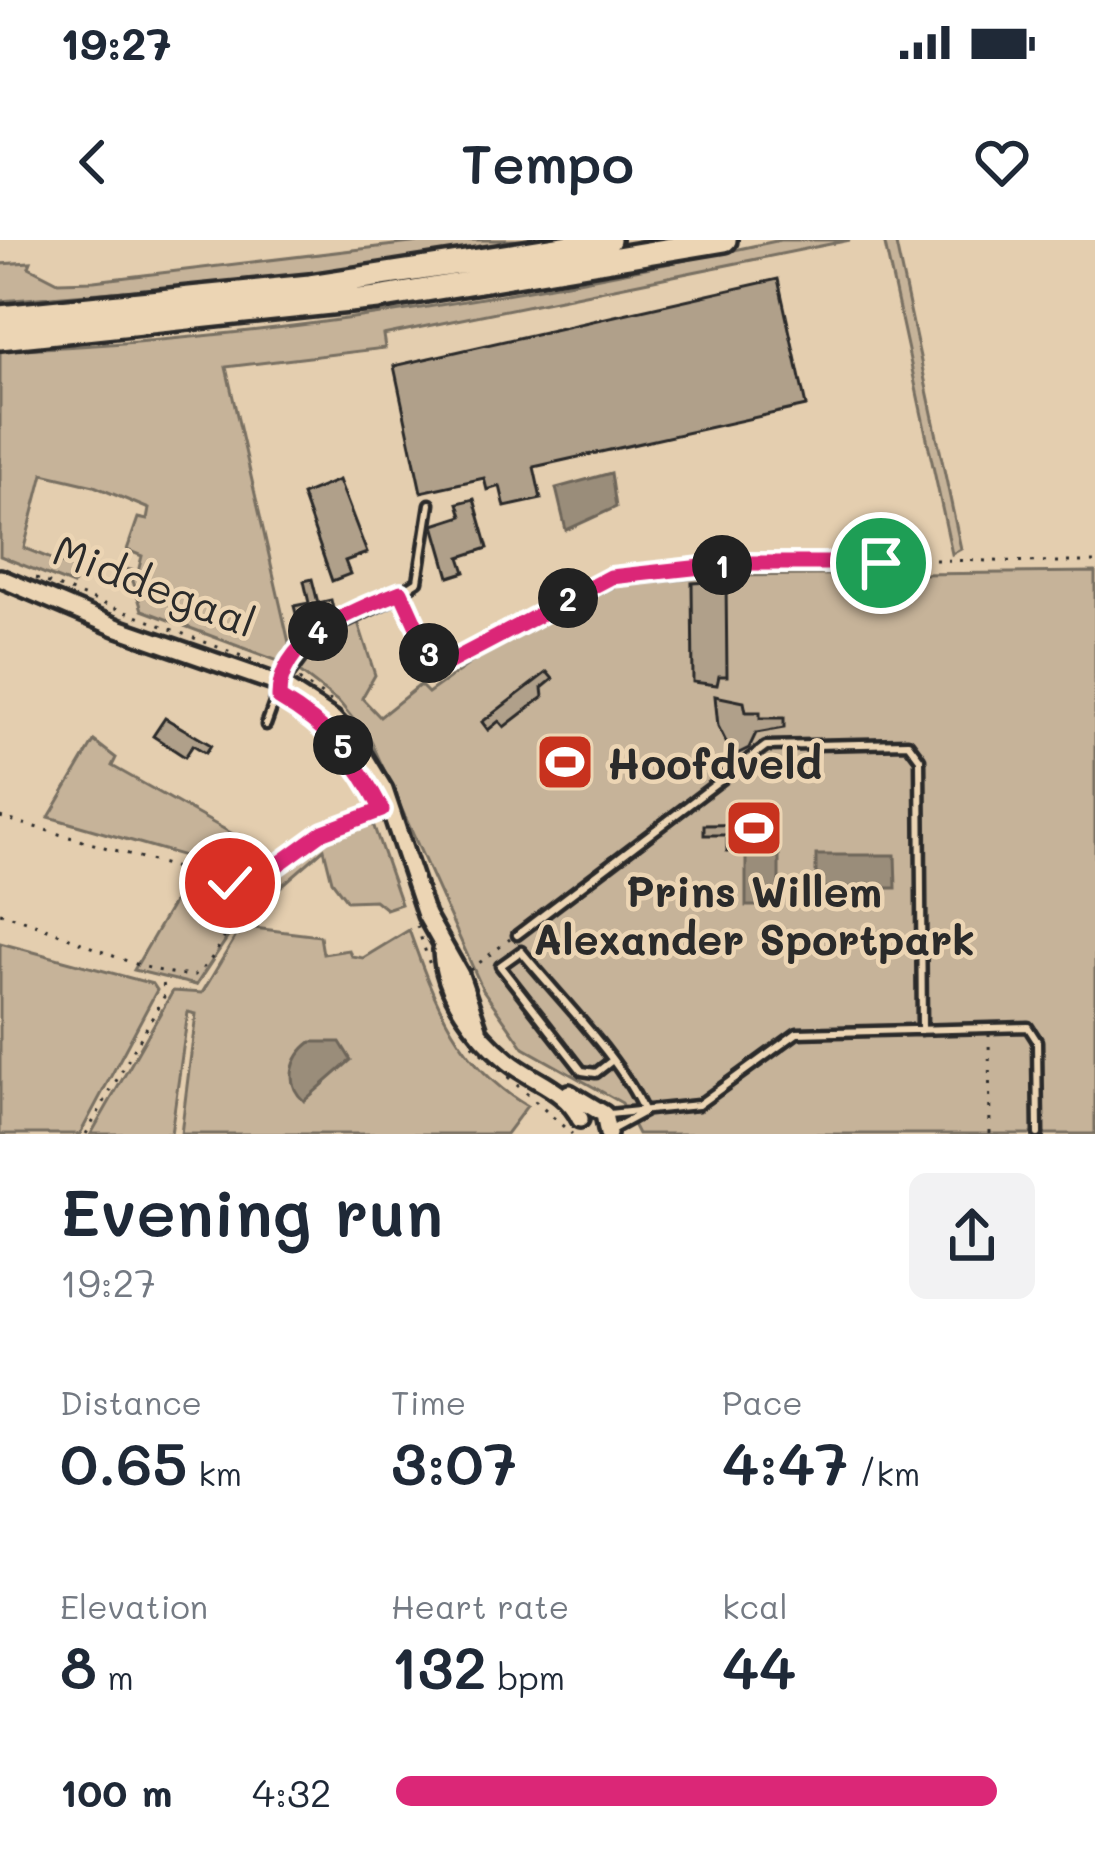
<!DOCTYPE html>
<style>
:root{--surface:#fff;--page:#f2f2f3;--text:#1f2937;--muted:#747a83;--accent:#db2777}
body{margin:0;font-family:Mali,sans-serif;background:var(--page);color:var(--text);height:100vh;display:flex;flex-direction:column;font-size:45px;white-space:nowrap}
*{box-sizing:border-box;margin:0}
p{font-size:39px;color:var(--muted)}
.icon{flex:none;width:66px;height:66px;fill:none;stroke:currentColor;stroke-width:2;stroke-linecap:round;stroke-linejoin:round}
.map{position:relative;height:894px;overflow:hidden}
.sheet{display:flex;flex-direction:column;background:var(--surface);flex:1}
.sheet>*{flex:none}
.pin{position:absolute;display:grid;place-items:center;width:102px;height:102px;color:#fff;margin:-51px;border:6px solid #fff;border-radius:50%;box-shadow:0 3px 12px #0007}
.km{position:absolute;width:60px;height:60px;margin:-30px;border-radius:50%;background:#222;color:#fff;font-size:33px;line-height:60px;text-align:center}
.round{display:grid;place-items:center;flex:none;width:126px;height:126px;border-radius:18px;background:var(--page)}
.summary{display:flex;align-items:center;justify-content:space-between;height:204px;padding:0 60px}
h1{font-size:66px;font-weight:600;line-height:90px}
.metrics{display:grid;grid-template-columns:repeat(3,1fr);gap:18px;height:204px;padding:12px 60px}
.metrics div{display:grid;align-content:center}
.metrics b{font-size:60px;font-weight:600}
.metrics small{font-size:33px;font-weight:400}
.metrics p{font-size:33px}
ul{padding:0 60px;list-style:none;font-size:39px}
li{display:grid;grid-template-columns:192px 144px 1fr;align-items:center;height:90px}
li i{height:30px;border-radius:15px;background:var(--accent)}
.status{display:flex;justify-content:space-between;align-items:center;height:84px;padding:0 60px;background:var(--surface);direction:ltr}
.status svg{height:33px;fill:currentColor}
header{display:flex;justify-content:space-between;align-items:center;height:156px;padding:0 60px;background:var(--surface);font-size:54px;font-weight:600}
.map>svg:first-child{display:block}
.green{fill:#c6b399;stroke:#786f62;stroke-width:3}
.water{fill:#9a8d7a;stroke:#6e665a;stroke-width:3}
.building{fill:#b0a08a;stroke:#2b2b2b;stroke-width:3}
.lines{fill:none;stroke-linecap:round;stroke-linejoin:round}
.service-casing{stroke:#2b2b2b;stroke-width:15}
.minor-casing{stroke:#2b2b2b;stroke-width:21}
.tertiary-casing{stroke:#2b2b2b;stroke-width:24}
.motorway-casing{stroke:#2b2b2b;stroke-width:30}
.path{stroke:#2b2b2b;stroke-width:3;stroke-dasharray:3 9;stroke-linecap:butt}
.service{stroke:#ecd5b4;stroke-width:6}
.minor{stroke:#ecd5b4;stroke-width:12}
.tertiary{stroke:#ecd5b4;stroke-width:15}
.motorway{stroke:#ecd5b4;stroke-width:21}
.route-casing{stroke:#fff;stroke-width:24}
.route{stroke:#db2777;stroke-width:15}
.labels{text-anchor:middle;dominant-baseline:central;stroke-width:9;stroke-linejoin:round;paint-order:stroke}
.street-label{font-size:42px;fill:#2b2b2b;stroke:#ecd5b4}
.poi-label{font-size:42px;font-weight:bold;fill:#2b2b2b;stroke:#ecd5b4;text-anchor:start}
</style>
<div class="status"><b>19:27</b><svg viewBox="0 0 49 12"><path d="M0 12V9h3v3zM5 12V6h3v6zM10 12V3h3v9zM15 12V0h3v12zM26 1h20v11H26zM47 4h2v5h-2z"/></svg></div>
<header><svg class="icon" aria-label="back" viewBox="0 0 24 24"><path d="M15 5l-7 7 7 7"/></svg>Tempo<svg class="icon" aria-label="heart" viewBox="0 0 24 24"><path d="M12 20l-8-8c-3-5 5-10 8-4 3-6 11-1 8 4z"/></svg></header>
<div class="map">
<svg width="1095" height="894" viewBox="0 0 1095 894">
<rect width="100%" height="100%" fill="#e4ceaf"/>
<filter id="ink" filterUnits="userSpaceOnUse"><feTurbulence type="fractalNoise" baseFrequency=".00833" numOctaves="2"/><feDisplacementMap in="SourceGraphic" scale="24" xChannelSelector="R" yChannelSelector="G"/><feConvolveMatrix kernelMatrix="1 2 1 2 8 2 1 2 1" color-interpolation-filters="sRGB"/></filter>
<g filter="url(#ink)">
<path class="green" d="M436,0H541L302,37L0,61V24L31,22L29,27L58,42L94,41Z
M781,0H850L383,95L385,108L226,127L292,416L286,424L142,370L133,341L121,336L123,328L138,332L142,316L127,310L138,278L147,280L149,269L94,246L43,234L24,308L79,330L73,345L0,316V110C262,101 525,55 781,0Z
M884,0H895L961,309L952,314Z
M1095,332V894H638L622,863L524,808L483,750L371,501L340,463L293,427L318,397L356,376L375,435L362,458L380,477L420,445L428,453L503,400L619,345L728,336Z
M94,501L116,518L112,526L279,620L196,745L134,730L198,620L49,577Z
M372,581L401,664L386,669L375,660L347,661L332,641L324,609L279,648L254,688L320,696L323,714L349,710L351,716L363,718L409,690C435,763 458,825 527,866L506,894H181L196,774L188,772L171,894H91L173,751L202,753C244,686 284,593 372,581Z
M0,703L153,744L157,750L80,894H0Z"/>
<path class="water" d="M611,233L616,267L566,290L556,248Z
M816,615H895L896,648H816Z
M746,616H779V666H746Z
M311,802H340L351,820L304,861C284,843 291,817 311,802Z"/>
<path class="building" d="M778,39L806,166L534,227L541,259L505,267L500,246L487,250L484,238L421,252L394,126Z
M339,240L367,313L345,321L350,334L332,341L302,255Z
M474,259L488,308L460,317L465,332L449,337L434,285L462,276L458,263Z
M312,339L318,363L331,360L334,373L298,381L294,366L309,363L304,341Z
M726,341L727,436H719L717,445L693,442L692,343Z
M547,432L553,439L542,448L543,457L504,487L499,481L488,490L482,482Z
M715,456L744,462L746,472H760V478H784V488L756,493L749,508L733,516L718,486Z
M165,478L211,505L206,513L193,505L185,517L153,496Z
M775,584V595H743V611H727V595H704V585Z"/>
<g class="lines">
<g class="service-casing">
<path id="service" d="M401,352L418,341L430,264
M266,485L279,449
M517,695L766,506L908,503L920,519L922,790
M610,822L596,833L582,831L500,726L521,711C559,758 621,818 644,872
M609,874L698,865L797,793L1028,787L1037,801L1038,894
M611,890L644,872"/>
</g>
<g class="minor-casing">
<path id="minor" d="M279,444L316,393L401,352"/>
</g>
<g class="tertiary-casing">
<path id="tertiary" d="M0,338L118,388L279,444L333,479L355,502L384,550L426,675L460,735L478,788
M442,710C443,752 476,795 508,821C532,841 566,849 580,879
M569,853L604,874L608,894"/>
</g>
<g class="motorway-casing">
<path id="motorway" d="M0,77L310,46L609,0
M0,98L378,58L725,0"/>
</g>
<path class="path" d="M36,338L252,420
M406,362L431,416L446,424L611,337C768,308 936,323 1095,322
M299,440L331,461
M0,577L229,643L270,629
M0,673C66,690 125,731 194,736C215,719 218,707 231,685C267,625 312,596 376,572
M417,686L431,728
M470,730L510,699
M989,794L990,894
M472,805L572,894
M86,894L165,755L162,737"/>
<use href="#service" class="service"/>
<use href="#minor" class="minor"/>
<use href="#tertiary" class="tertiary"/>
<use href="#motorway" class="motorway"/>
</g>
</g>
<g class="lines" filter="url(#ink)">
<g class="route-casing">
<path id="route" d="M230,643L272,629L323,592L382,570C356,519 329,487 279,458C278,398 355,370 401,352L430,416L446,424L611,337L738,323H881"/>
</g>
<use href="#route" class="route"/>
</g>
<defs>
<g id="stadium-square" transform="scale(3)"><rect x="-9" y="-9" width="18" height="18" rx="4" fill="#c8321e" stroke="#ecd5b4"/><path d="M0-5a6.5 5 0 1 0 0 10a6.5 5 0 1 0 0-10ZM-3.5-1.8h7v3.6h-7Z" fill="#fff"/></g>
</defs>
<g fill-rule="evenodd">
<use href="#stadium-square" x="565" y="522"/>
<use href="#stadium-square" x="754" y="588"/>
</g>
<g class="labels">
<g class="street-label">
<text transform="translate(155 345) rotate(21)">Middegaal</text>
</g>
<g class="poi-label">
<text x="607" y="522">Hoofdveld</text>
<text x="754" y="650" text-anchor="middle">Prins Willem<tspan x="754" dy="48">Alexander Sportpark</tspan></text>
</g>
</g>
</svg>
<div class="pin" style="left:881px;top:323px;background:#1e9e55"><svg class="icon" aria-label="arrive" viewBox="0 0 24 24"><path d="M6 21V4h12l-3 4 3 4H6"/></svg></div>
<div class="pin" style="left:230px;top:643px;background:#d93025"><svg class="icon" aria-label="check" viewBox="0 0 24 24"><path d="M5 12l5 5 9-10"/></svg></div>
<b class="km" style="left:722px;top:325px">1</b>
<b class="km" style="left:568px;top:358px">2</b>
<b class="km" style="left:429px;top:413px">3</b>
<b class="km" style="left:318px;top:391px">4</b>
<b class="km" style="left:343px;top:505px">5</b>
</div>
<section class="sheet">
<div class="summary"><div><h1>Evening run</h1><p>19:27</p></div><a class="round"><svg class="icon" aria-label="share" viewBox="0 0 24 24"><path d="M12 15V3M7 8l5-5 5 5M5 13v7h14v-7"/></svg></a></div>
<div class="metrics">
<div><p>Distance</p><b>0.65<small> km</small></b></div>
<div><p>Time</p><b>3:07</b></div>
<div><p>Pace</p><b>4:47<small> /km</small></b></div>
</div>
<div class="metrics">
<div><p>Elevation</p><b>8<small> m</small></b></div>
<div><p>Heart rate</p><b>132<small> bpm</small></b></div>
<div><p>kcal</p><b>44</b></div>
</div>
<ul>
<li><b>100 m</b>4:32<i style="width:94%"></i></li>
</ul>
</section>
